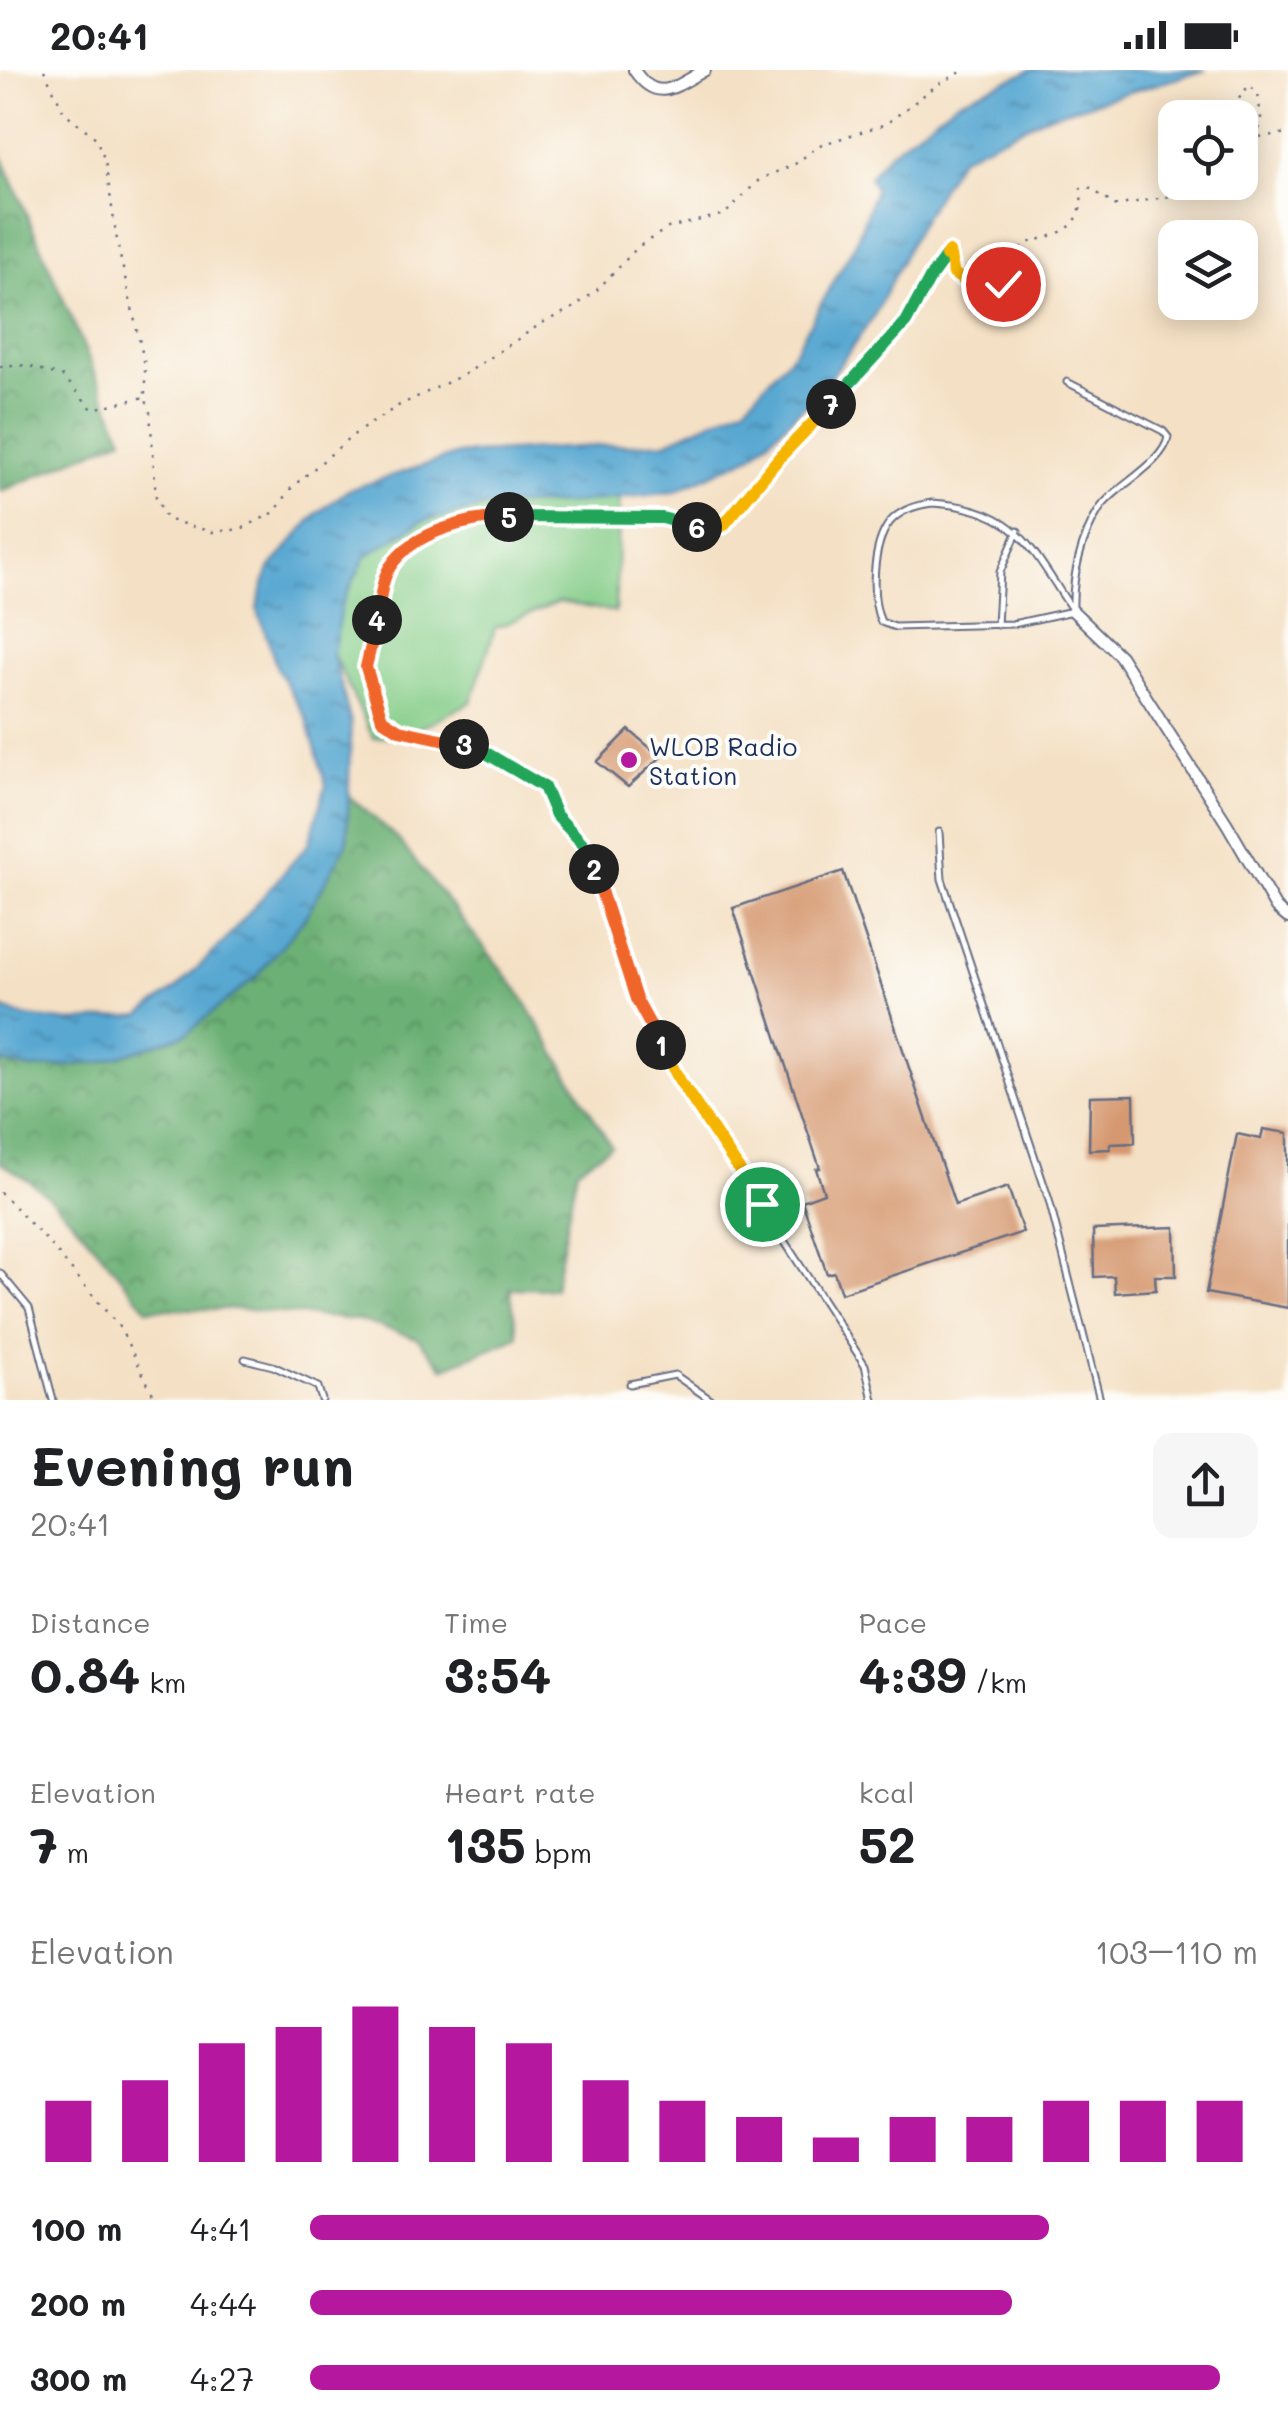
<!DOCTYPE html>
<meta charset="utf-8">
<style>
:root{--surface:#fff;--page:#f6f6f6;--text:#202124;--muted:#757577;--accent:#b5179e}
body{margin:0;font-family:Mali,sans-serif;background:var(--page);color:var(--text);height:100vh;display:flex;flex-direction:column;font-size:38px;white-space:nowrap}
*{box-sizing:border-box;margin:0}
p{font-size:32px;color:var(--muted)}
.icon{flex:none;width:55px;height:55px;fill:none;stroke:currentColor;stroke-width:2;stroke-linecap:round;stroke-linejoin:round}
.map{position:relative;height:1330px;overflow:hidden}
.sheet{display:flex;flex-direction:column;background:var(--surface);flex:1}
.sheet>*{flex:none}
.controls{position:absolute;left:1158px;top:30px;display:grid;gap:20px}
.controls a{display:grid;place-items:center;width:100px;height:100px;border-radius:20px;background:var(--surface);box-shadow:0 5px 25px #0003;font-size:50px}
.pin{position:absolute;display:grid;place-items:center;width:85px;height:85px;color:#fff;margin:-42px;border:5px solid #fff;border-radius:50%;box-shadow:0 2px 10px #0007}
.km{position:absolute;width:50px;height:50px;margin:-25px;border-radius:50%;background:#222;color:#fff;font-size:28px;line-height:50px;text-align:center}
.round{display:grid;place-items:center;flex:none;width:105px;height:105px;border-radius:20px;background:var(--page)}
.summary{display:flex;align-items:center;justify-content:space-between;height:170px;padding:0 30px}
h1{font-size:55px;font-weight:700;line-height:75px}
.metrics{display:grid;grid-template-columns:repeat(3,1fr);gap:15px;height:170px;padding:10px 30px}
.metrics div{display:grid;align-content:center}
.metrics b{font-size:50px;font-weight:700}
.metrics small{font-size:28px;font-weight:400}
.metrics p{font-size:28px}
.chart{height:280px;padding:20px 30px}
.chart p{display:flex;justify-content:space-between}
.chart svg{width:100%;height:180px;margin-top:10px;stroke:var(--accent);stroke-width:6}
ul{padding:0 30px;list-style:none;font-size:32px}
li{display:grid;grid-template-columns:160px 120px 1fr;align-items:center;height:75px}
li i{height:25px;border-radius:12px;background:var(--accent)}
.status{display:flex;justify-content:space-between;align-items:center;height:70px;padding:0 50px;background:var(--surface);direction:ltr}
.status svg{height:28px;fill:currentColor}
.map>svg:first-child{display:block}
.forest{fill:url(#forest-crowns);stroke:#44706a;stroke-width:2.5}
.park{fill:#85cd89;stroke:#507e74;stroke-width:2.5}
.water{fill:url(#water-ripples);stroke:#3a6c98;stroke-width:2.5}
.building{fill:#d59870}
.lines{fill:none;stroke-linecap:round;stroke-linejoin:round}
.lane-casing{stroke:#676d82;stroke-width:9}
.street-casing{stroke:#676d82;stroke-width:14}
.path{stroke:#676d82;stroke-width:2.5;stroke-dasharray:2.5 8;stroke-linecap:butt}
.lane{stroke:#fff;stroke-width:5}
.street{stroke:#fff;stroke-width:10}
.split-1-casing{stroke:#fff;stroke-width:20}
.split-2-casing{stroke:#fff;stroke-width:20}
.split-3-casing{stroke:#fff;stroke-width:20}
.split-4-casing{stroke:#fff;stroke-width:20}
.split-5-casing{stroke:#fff;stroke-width:20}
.split-6-casing{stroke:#fff;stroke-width:20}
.split-7-casing{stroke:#fff;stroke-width:20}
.split-8-casing{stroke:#fff;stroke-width:20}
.split-9-casing{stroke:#fff;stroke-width:20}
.split-1{stroke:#f5b400;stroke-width:12}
.split-2{stroke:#f0652b;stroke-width:12}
.split-3{stroke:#22a559;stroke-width:12}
.split-4{stroke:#f0652b;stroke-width:12}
.split-5{stroke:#f0652b;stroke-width:12}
.split-6{stroke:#22a559;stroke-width:12}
.split-7{stroke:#f5b400;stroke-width:12}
.split-8{stroke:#22a559;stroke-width:12}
.split-9{stroke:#f5b400;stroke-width:12}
.poi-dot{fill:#b5179e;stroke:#fdfcf7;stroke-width:4}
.labels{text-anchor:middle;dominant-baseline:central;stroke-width:8;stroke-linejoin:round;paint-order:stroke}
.poi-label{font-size:25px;fill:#1b2f5e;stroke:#fdfcf7;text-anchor:start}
</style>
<div class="status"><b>20:41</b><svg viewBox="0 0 49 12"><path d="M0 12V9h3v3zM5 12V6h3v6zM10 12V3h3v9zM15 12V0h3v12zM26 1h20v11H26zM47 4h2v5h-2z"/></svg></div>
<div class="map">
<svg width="1288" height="1330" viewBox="0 0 1288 1330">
<defs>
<pattern id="forest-crowns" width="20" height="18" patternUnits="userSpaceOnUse" patternTransform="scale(2.5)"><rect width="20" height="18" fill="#6cb075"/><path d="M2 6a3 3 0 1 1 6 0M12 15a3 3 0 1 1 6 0" fill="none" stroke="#589063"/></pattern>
<pattern id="water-ripples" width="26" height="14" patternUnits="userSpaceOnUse" patternTransform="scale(2.5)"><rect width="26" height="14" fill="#58a8d2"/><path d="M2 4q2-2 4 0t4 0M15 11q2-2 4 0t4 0" fill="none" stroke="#4889ae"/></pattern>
</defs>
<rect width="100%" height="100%" fill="#fdfcf7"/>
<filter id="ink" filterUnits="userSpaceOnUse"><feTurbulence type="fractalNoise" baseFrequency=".01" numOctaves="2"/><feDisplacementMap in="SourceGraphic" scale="20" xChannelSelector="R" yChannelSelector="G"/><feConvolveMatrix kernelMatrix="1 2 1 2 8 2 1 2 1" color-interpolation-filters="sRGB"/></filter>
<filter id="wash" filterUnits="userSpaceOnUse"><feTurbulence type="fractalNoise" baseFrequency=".0048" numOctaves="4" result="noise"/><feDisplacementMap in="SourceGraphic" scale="40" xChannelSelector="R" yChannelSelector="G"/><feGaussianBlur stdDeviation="2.25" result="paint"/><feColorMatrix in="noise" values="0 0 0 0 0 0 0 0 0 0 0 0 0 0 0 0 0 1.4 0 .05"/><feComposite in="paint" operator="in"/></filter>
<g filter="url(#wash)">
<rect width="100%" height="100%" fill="#f4e0c4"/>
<path class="forest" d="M0,82L123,368L0,422Z
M349,726L397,768L518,920L611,1076L577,1099L554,1219L510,1218L518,1267L443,1298L417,1268L358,1250L239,1239H147C104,1189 60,1123 0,1093V992L33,999L102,992L186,964L257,906L347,773Z"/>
<path class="park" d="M620,428L615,542L559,532L495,558L471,632L407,664L373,668L333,584L341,535L366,486L422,451L489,436Z"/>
<path class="water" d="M1032,0H1206L1047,46L959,88L917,159L874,246L824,317L753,385L674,422L576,433L489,436L422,451L366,486L341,535L333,584L351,653L347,773L306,846L257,906L186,964L102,992L33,999L0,992V937L21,946L71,952L140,945L178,917L223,873L309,773L326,715L307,650L277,598L257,538L268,501L315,445L348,420L458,384L666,372L745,336L794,282L856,172L875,119L869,107L888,84L957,31Z"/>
<g id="blocks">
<path class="building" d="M629,660L661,687L628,717L597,692Z
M843,801L955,1135L1008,1117L1023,1162L841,1223L834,1202L827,1204L802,1131L824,1123L816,1099L820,1098L733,838Z
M1134,1025L1135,1073L1110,1074V1079L1089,1080L1090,1026Z
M1263,1059L1288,1063V1238L1206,1223L1237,1064L1261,1069Z
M1175,1157L1176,1206H1155L1156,1220L1115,1223L1114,1206L1094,1207L1093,1160Z"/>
</g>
</g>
<g filter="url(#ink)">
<use href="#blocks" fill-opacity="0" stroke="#676d82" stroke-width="2.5"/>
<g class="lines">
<g class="lane-casing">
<path id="lane" d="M1067,312L1163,361L1168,367C1164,394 1113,417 1099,440C1081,468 1072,507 1073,538
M932,433C1018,438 1030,477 1073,541L1013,554L895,557L881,552C870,527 872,475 890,452C901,439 917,435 932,433Z
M997,555L1000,502L1018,461
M556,745L586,777L636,929L680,1011L865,1295L873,1330
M939,762L942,809L1049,1130L1100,1330
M0,1203L29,1238L53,1330
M245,1289L273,1296L318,1317L322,1330
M630,1314L675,1305L711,1330"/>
</g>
<g class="street-casing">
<path id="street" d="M634,0C657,35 676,16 705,0
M1073,541L1120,586L1227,754L1276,838L1288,848"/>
</g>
<path class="path" d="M44,0L64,42L96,68L105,91L118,177L145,295V327L150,342L156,427L166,449L212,462L241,459L275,442L292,417L356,363L398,336L467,303L542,253L571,239L595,222L639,176L668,158L725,144L760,109L795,94L820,75L886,54L937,15L965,0
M1221,46L1223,48
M1232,48L1235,34L1249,15L1258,23L1261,48L1258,67
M1240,60L1258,67L1288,63
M949,183L954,204L978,219L1003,214L1024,174C1059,163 1085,162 1081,118L1088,116L1115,136L1170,126L1175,109
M0,297L26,295L64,307L92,339L145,327
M553,738L544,717L476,677L399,660L382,649L366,597L389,498L413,474L454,455L493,448L661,449L688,457L723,456L779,388L906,252L929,208L949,182
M0,1122L50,1174L120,1258L156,1330"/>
<use href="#lane" class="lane"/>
<use href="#street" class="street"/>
</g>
</g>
<g class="lines" filter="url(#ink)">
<g class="split-1-casing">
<path id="split-1" d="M661,975L680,1011L762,1134"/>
</g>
<g class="split-2-casing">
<path id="split-2" d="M594,799L636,929L661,975"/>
</g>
<g class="split-3-casing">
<path id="split-3" d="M464,674L476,677L544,717L556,745L586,777L594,799"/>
</g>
<g class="split-4-casing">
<path id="split-4" d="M377,550L366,597L382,649L399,660L464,674"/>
</g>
<g class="split-5-casing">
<path id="split-5" d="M377,550C380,535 381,510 390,497C413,461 470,448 509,447"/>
</g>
<g class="split-6-casing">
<path id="split-6" d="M509,447L662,448L697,457"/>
</g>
<g class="split-7-casing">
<path id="split-7" d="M697,457L723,456L779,388L831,334"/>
</g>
<g class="split-8-casing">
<path id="split-8" d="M831,334L906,252L930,208L946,186"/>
</g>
<g class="split-9-casing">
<path id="split-9" d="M946,186L949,182L954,204L978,219L1003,214"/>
</g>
<use href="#split-1" class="split-1"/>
<use href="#split-2" class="split-2"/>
<use href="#split-3" class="split-3"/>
<use href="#split-4" class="split-4"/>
<use href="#split-5" class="split-5"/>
<use href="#split-6" class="split-6"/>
<use href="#split-7" class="split-7"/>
<use href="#split-8" class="split-8"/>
<use href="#split-9" class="split-9"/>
</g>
<circle class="poi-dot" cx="629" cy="690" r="10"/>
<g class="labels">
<g class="poi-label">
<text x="649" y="676">WLOB Radio<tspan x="649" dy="29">Station</tspan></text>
</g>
</g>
</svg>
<div class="controls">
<a><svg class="icon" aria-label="locate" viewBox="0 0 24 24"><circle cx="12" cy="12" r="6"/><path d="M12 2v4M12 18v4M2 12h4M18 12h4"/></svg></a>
<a><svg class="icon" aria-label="layers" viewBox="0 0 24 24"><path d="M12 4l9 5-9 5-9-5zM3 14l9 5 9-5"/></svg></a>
</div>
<div class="pin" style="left:762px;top:1134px;background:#1e9e55"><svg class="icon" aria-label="arrive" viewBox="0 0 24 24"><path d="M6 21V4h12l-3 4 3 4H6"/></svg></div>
<div class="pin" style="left:1003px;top:214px;background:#d93025"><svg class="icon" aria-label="check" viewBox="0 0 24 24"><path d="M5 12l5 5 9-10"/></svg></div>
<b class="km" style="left:661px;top:975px">1</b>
<b class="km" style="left:594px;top:799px">2</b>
<b class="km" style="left:464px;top:674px">3</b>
<b class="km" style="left:377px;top:550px">4</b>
<b class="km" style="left:509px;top:447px">5</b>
<b class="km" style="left:697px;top:457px">6</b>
<b class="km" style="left:831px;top:334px">7</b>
</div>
<section class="sheet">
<div class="summary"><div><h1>Evening run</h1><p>20:41</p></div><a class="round"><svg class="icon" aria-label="share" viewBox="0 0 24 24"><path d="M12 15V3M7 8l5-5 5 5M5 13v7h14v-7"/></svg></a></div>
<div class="metrics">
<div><p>Distance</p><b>0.84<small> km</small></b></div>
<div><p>Time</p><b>3:54</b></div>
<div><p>Pace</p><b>4:39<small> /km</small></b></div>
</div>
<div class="metrics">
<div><p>Elevation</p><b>7<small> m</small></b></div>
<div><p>Heart rate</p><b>135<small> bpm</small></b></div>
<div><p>kcal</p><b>52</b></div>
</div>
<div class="chart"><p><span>Elevation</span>103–110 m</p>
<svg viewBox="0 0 160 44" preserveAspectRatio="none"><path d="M5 44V29M15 44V24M25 44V15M35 44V11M45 44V6M55 44V11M65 44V15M75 44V24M85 44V29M95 44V33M105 44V38M115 44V33M125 44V33M135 44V29M145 44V29M155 44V29"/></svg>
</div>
<ul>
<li><b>100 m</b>4:41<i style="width:78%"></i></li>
<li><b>200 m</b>4:44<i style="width:74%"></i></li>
<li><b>300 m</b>4:27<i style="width:96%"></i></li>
</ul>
</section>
